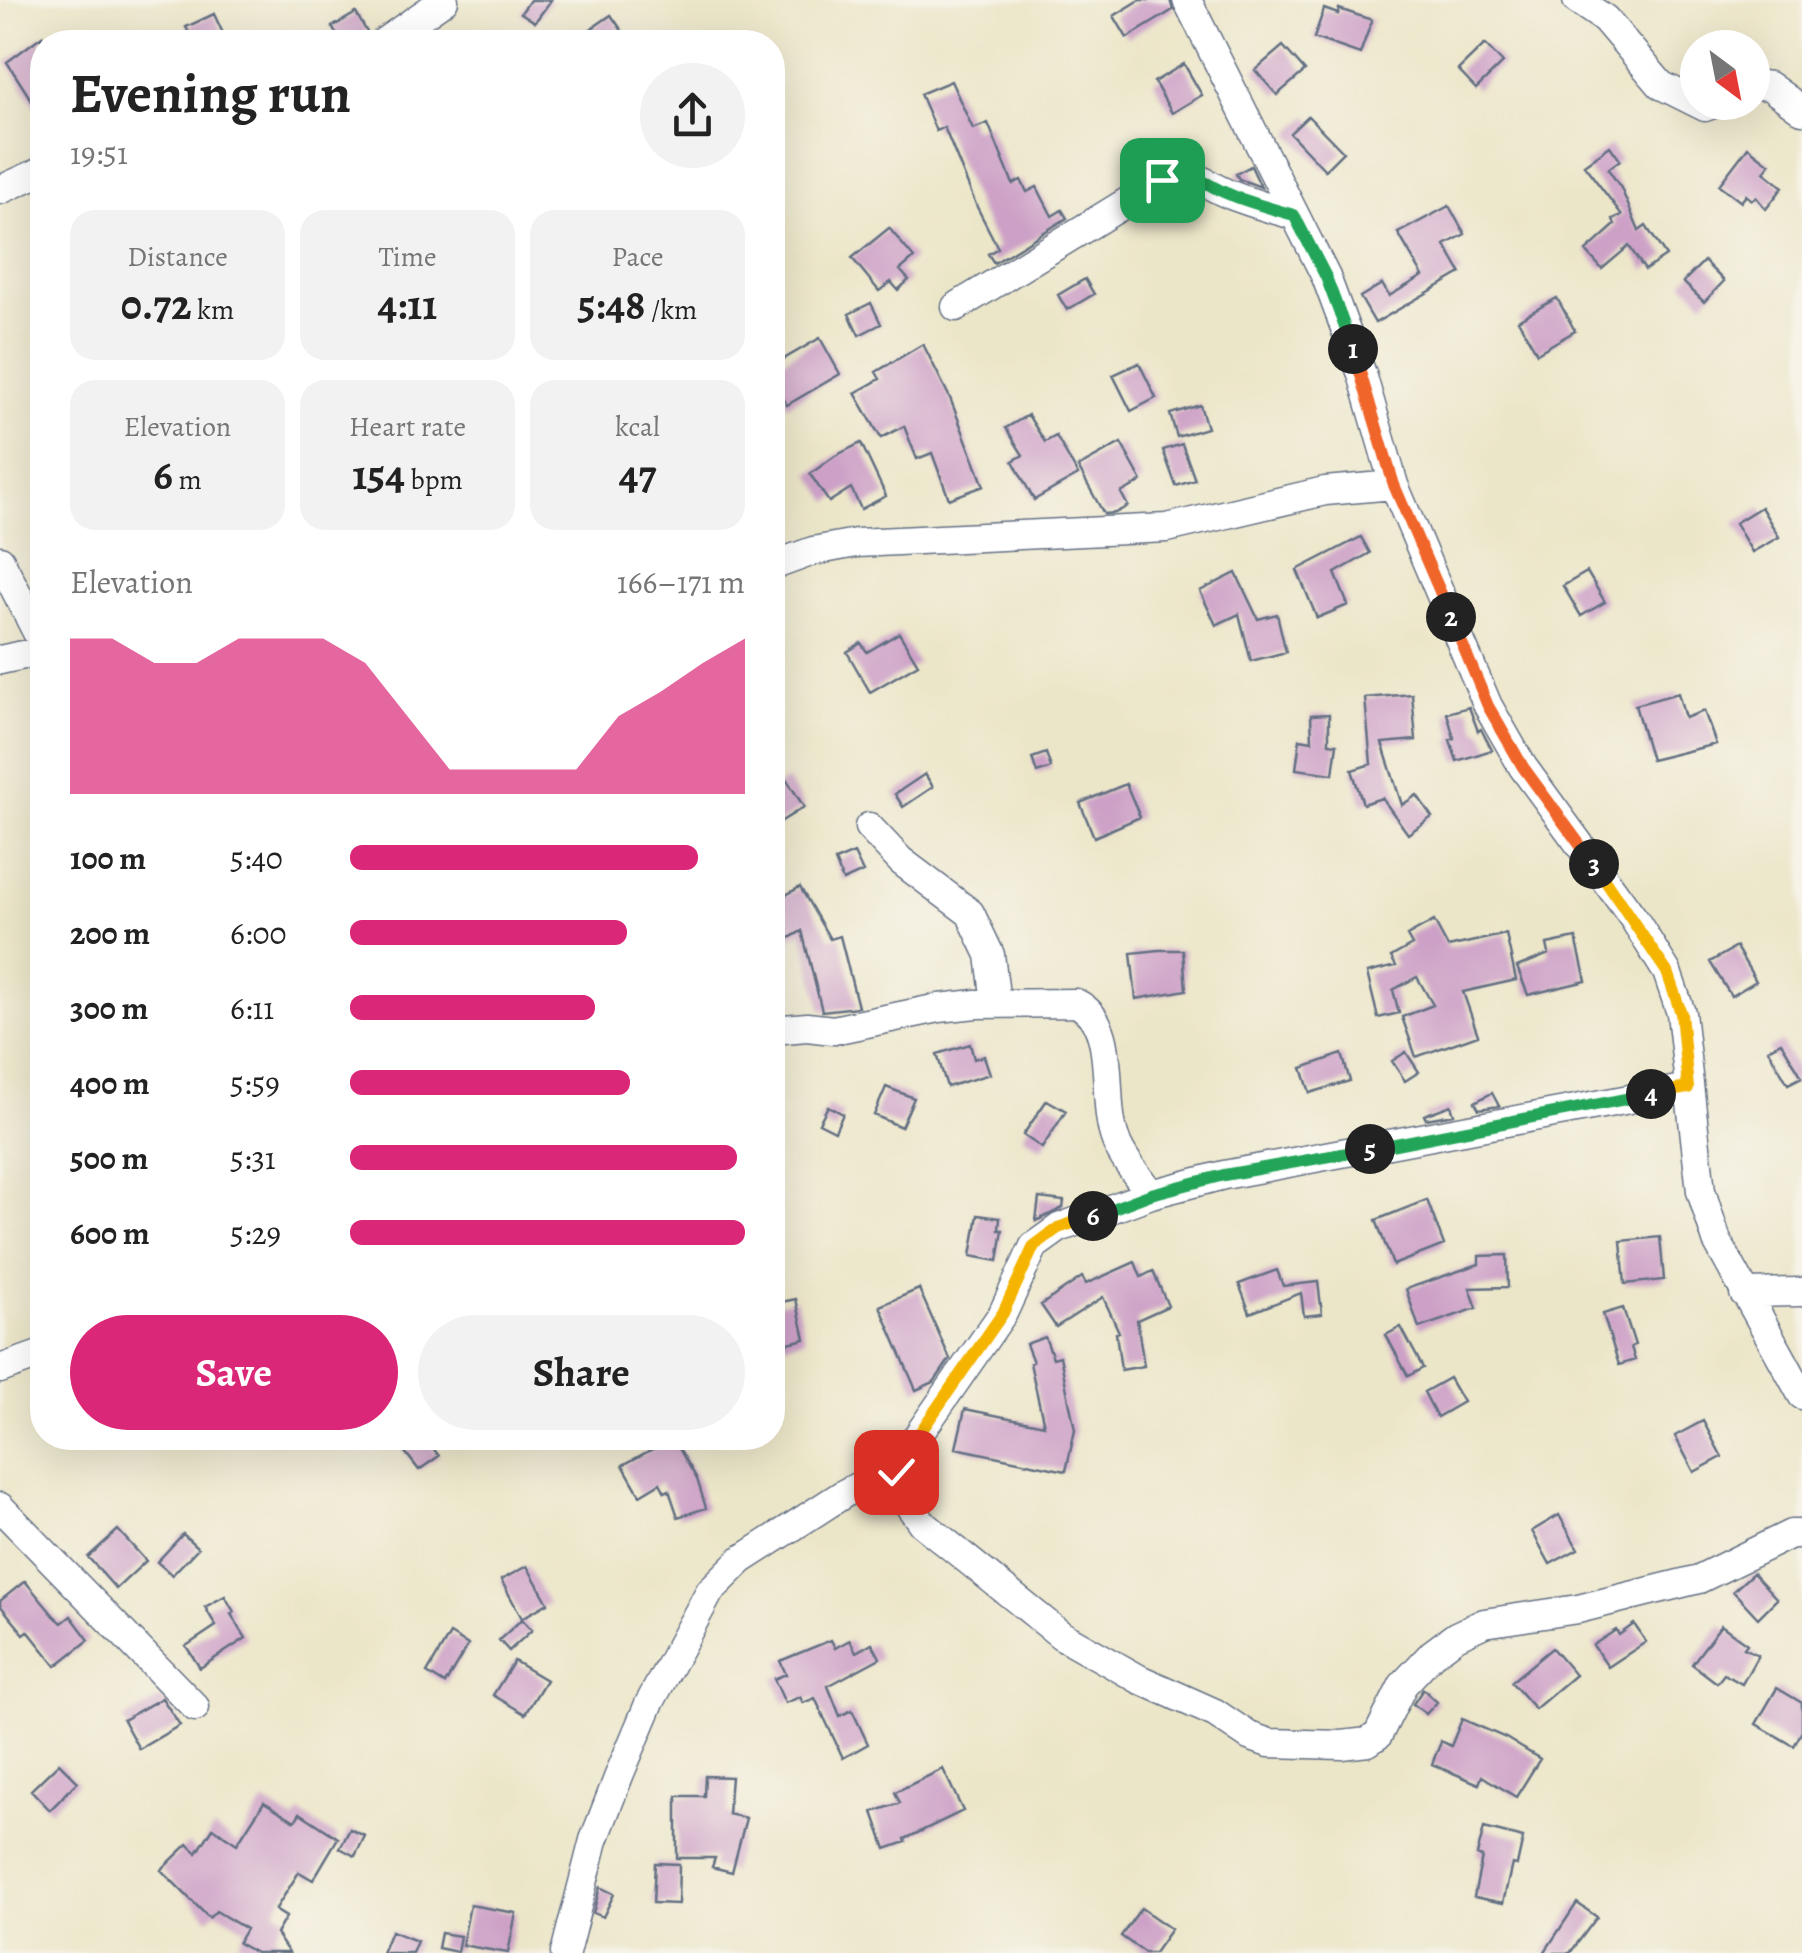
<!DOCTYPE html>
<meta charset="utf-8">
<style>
:root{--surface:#fff;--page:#f2f2f2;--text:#222;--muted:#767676;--accent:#db2777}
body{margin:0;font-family:Alegreya,serif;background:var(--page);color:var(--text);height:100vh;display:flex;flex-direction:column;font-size:38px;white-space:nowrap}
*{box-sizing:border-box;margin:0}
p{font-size:32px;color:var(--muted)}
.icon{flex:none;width:55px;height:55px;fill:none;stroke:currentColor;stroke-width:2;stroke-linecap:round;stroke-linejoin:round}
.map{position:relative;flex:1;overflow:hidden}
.sheet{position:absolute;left:30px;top:30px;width:755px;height:1420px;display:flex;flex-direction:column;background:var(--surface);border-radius:40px;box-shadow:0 10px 40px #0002}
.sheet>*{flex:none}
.needle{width:65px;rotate:148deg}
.buttons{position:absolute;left:1680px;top:30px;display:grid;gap:20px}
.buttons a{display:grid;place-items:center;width:90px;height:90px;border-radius:50%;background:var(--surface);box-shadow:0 10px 40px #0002;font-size:50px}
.pin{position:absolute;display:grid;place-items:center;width:85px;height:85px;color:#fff;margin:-42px;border-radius:20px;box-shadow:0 5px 15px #0006}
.km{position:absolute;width:50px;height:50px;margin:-25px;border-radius:50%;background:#222;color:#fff;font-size:28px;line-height:50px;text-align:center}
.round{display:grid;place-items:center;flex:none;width:105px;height:105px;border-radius:52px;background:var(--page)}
.headline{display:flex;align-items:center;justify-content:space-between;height:170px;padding:0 40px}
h1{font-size:55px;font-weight:600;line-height:75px}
.figures{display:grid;grid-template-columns:repeat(3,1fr);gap:15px;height:170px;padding:10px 40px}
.figures div{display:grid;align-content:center;border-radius:25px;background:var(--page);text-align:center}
.figures b{font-size:42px;font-weight:600}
.figures small{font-size:28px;font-weight:400}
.figures p{font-size:28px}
.chart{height:280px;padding:20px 40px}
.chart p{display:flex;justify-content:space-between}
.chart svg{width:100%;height:180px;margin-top:10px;fill:var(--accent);opacity:.7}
.primary-button{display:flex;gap:20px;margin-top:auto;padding:20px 40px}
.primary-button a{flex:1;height:115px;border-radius:60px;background:var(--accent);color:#fff;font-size:40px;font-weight:600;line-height:115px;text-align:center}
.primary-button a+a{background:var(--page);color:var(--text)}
ul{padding:0 40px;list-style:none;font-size:32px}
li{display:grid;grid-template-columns:160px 120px 1fr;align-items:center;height:75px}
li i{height:25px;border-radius:12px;background:var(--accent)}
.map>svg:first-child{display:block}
.building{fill:#cda1c7}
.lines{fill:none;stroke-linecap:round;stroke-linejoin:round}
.minor-casing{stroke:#646f83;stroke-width:31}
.minor{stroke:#fff;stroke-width:28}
.split-1-casing{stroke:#fff;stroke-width:20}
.split-2-casing{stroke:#fff;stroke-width:20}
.split-3-casing{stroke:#fff;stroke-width:20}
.split-4-casing{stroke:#fff;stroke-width:20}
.split-5-casing{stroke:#fff;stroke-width:20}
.split-6-casing{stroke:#fff;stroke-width:20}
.split-7-casing{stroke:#fff;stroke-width:20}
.split-1{stroke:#22a559;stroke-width:12}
.split-2{stroke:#f0652b;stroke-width:12}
.split-3{stroke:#f0652b;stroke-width:12}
.split-4{stroke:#f5b400;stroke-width:12}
.split-5{stroke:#22a559;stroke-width:12}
.split-6{stroke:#22a559;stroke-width:12}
.split-7{stroke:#f5b400;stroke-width:12}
</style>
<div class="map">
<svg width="1802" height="1953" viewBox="0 0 1802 1953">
<rect width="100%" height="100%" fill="#f7f3e8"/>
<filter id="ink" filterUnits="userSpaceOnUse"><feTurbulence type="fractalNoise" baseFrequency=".01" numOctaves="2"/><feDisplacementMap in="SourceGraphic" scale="20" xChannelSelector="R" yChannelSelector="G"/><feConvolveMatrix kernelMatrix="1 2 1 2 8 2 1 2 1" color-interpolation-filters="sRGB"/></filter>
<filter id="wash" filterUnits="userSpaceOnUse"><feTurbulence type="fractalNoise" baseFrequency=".0048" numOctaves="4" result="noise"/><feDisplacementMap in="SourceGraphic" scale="40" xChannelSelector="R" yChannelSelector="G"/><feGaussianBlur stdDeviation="2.25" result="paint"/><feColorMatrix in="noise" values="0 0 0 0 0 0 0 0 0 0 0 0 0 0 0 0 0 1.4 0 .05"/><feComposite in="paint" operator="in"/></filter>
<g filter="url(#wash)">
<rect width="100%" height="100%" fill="#ece6c9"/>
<g id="blocks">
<path class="building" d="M530,0H551L535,22L521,13Z
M1140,0H1170L1173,10L1127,38L1114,16Z
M1324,9L1338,14L1339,9L1372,20L1360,54L1314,38Z
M356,13L368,34L367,42H341L332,27Z
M214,14L227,42H194L186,27Z
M611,15L630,42H572Z
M42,36V117L7,62Z
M1485,44L1503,63L1476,89L1458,70Z
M1283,46L1305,71L1277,95L1255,70Z
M1184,64L1202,95L1172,113L1154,82Z
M951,81L973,129L988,123L1013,184L1021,180L1027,192L1037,187L1052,216L1062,210L1067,218L994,263L988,254L998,248L977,207L944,127L936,131L920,94Z
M1308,116L1343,152L1325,170L1290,133Z
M1610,146L1620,160L1608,169L1621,188L1639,231L1646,226L1666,256L1645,270L1629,246L1602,269L1586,251L1615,225L1613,219L1622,215L1584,165Z
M1748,147L1770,164L1764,172L1783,187L1766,209L1756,197L1752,200L1746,195L1741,202L1719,185Z
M1251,166L1261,187L1239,179L1236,174Z
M1449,206L1465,234L1445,245L1461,273L1375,323L1360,297L1382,284L1389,296L1423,276L1398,233Z
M889,228L914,258L900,270L909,280L898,290L891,282L879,291L852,258Z
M1704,261L1724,281L1704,302L1683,282Z
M1085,279L1094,294L1067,310L1058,295Z
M1557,298L1575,331L1537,353L1518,320Z
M871,303L881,324L859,335L849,314Z
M820,338L840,374L787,405L778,388L772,392V366Z
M923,344L950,398L984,486L949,499L932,453L917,459L904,426L881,438L855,393L880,379L876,372Z
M1139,363L1156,398L1131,411L1113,375Z
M1200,405L1207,428L1177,437L1170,414Z
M1028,415L1045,442L1056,436L1078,475L1034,500L1013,461L1023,455L1006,428Z
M861,443L886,496L861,509L851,488L829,502L810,474L835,456Z
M1121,443L1142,481L1121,493L1128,506L1115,513L1104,514L1078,467Z
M1182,444L1195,480L1176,486L1163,450Z
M1761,507L1779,537L1752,552L1735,523Z
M1361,537L1370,553L1335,573L1348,605L1317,618L1297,570Z
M1587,572L1605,602L1581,616L1563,586Z
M1236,573L1258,619L1277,614L1286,652L1251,661L1239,614L1216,625L1200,591Z
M899,633L918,664L870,692L847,652L861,643L867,652Z
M1678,693L1685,718L1704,711L1716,744L1651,760L1635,705Z
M1412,694L1416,740L1382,743L1402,805L1417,795L1432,817L1408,834L1382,798L1363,804L1352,770L1371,764L1365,698Z
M1469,707L1478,731L1481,729L1492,750L1457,761L1450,740L1454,738L1447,713Z
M1329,714V743L1337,744L1333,774L1296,769L1300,739L1312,741L1311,715Z
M1046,753L1051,768L1037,773L1032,758Z
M925,774L933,787L903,807L895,794Z
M787,780L804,807L772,827V789Z
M1126,784L1140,817L1094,837L1080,803Z
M854,853L863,872L843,881L835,861Z
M800,887L830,939L840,936L858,1007L822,1011L802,931L777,945L772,937V903Z
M1434,921L1448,947L1506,934L1516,980L1463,992L1478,1035L1416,1057L1402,1017L1433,1005L1417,977L1393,990L1399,1013L1378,1018L1367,973L1396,966L1391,957L1412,945L1407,936Z
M1576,938L1586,981L1528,995L1517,967L1549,954L1547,944Z
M1736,947L1756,981L1731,996L1710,962Z
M1159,950H1183L1186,990L1136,999L1131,953Z
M1781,1042L1802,1077L1788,1084L1768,1049Z
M970,1044L974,1059L984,1056L990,1074L947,1087L937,1054Z
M1406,1052L1419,1072L1405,1081L1392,1061Z
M1342,1054L1350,1081L1310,1093L1302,1068Z
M886,1087L914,1098L901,1127L874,1115Z
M1492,1093L1499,1106L1479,1109L1475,1102Z
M1047,1100L1066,1111L1042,1148L1023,1135Z
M1451,1105L1454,1114L1426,1119L1424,1115Z
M828,1106L843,1114L835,1131L819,1123Z
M1039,1198L1064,1201L1063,1208L1036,1221Z
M1427,1200L1444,1245L1393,1265L1376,1220Z
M978,1215L1000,1218L999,1230H1003L998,1261L971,1256Z
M1660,1237L1664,1280L1625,1284L1621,1241Z
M1507,1255L1508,1287L1470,1288L1477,1308L1419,1328L1406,1289L1479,1264V1256Z
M1135,1262L1141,1277L1153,1271L1168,1306L1137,1320L1144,1366L1121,1370L1116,1333L1119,1332L1103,1297L1056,1327L1041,1305L1082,1277L1086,1284Z
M1277,1270L1283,1286L1318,1282L1322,1314L1304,1316L1301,1293L1250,1313L1239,1284Z
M919,1289L950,1359L934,1382L916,1390L880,1306Z
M796,1299L805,1339L772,1347V1304Z
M1623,1308L1635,1345L1631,1347L1635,1360L1619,1365L1603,1314Z
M1401,1327L1423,1368L1408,1376L1386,1335Z
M1045,1337L1053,1358L1060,1356L1075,1430L1066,1471L956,1448L965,1409L1044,1425L1030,1363L1033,1362L1026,1344Z
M1449,1378L1463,1402L1437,1417L1424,1392Z
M1703,1421L1722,1457L1694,1472L1675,1436Z
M394,1438H425L439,1456L419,1470Z
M673,1438L697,1479L706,1508L678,1517L669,1490L665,1492L660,1483L640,1495L623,1465Z
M1559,1515L1578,1549L1550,1564L1532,1531Z
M118,1530L146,1561L116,1589L88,1557Z
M183,1534L198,1548L172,1575L157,1562Z
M527,1566L548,1603L522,1618L501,1580Z
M1753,1573L1777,1599L1758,1618L1733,1591Z
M25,1581L54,1616L62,1623L71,1616L89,1640L56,1666L28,1631L24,1634L0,1605V1601Z
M225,1596L234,1612L231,1614L246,1638L200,1668L186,1646L216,1626L205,1607Z
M522,1619L532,1630L509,1651L499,1640Z
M1634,1624L1646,1642L1608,1667L1593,1645L1616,1630L1619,1635Z
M1721,1625L1747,1644L1744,1648L1758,1655L1742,1684L1724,1674L1717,1683L1692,1664Z
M450,1634L468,1645L445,1684L427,1673Z
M831,1640L835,1648L850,1640L856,1652L872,1643L880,1658L828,1686L840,1716L852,1710L868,1744L843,1758L815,1698L803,1703L800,1697L785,1703L774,1679L786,1674L780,1661Z
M1552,1648L1575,1675L1535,1709L1511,1682Z
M514,1661L546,1680L525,1714L493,1695Z
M1777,1688L1802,1703V1731L1794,1746L1756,1724Z
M1423,1689L1437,1702L1426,1714L1413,1704Z
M162,1698L180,1725L139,1749L123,1720Z
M1462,1719L1506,1738L1540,1759L1516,1797L1482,1776L1479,1784L1432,1764L1441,1741L1451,1746Z
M59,1763L78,1782L50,1810L31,1790Z
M943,1769L963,1811L905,1839L906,1842L886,1849L873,1812L900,1803L895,1792Z
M705,1776L731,1777L728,1814L746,1818L732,1872L712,1867L715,1858H677V1796H704Z
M264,1802L295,1821L300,1813L338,1838L313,1880L299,1872L275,1910L286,1917L276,1934L289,1953H256L238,1943L246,1929L216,1911L209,1918L161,1870L188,1844L197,1853L213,1828L237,1844Z
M1484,1828L1523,1838L1517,1865L1512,1864L1503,1903L1474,1897L1482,1857L1477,1855Z
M350,1829L365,1836L355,1856L340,1848Z
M655,1863L679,1864L678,1904L653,1903Z
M600,1887L614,1894L603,1917L593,1913Z
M1577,1903L1597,1917L1570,1953H1544Z
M470,1905L516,1913L508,1953L462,1945Z
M1141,1908L1171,1929L1154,1953H1145L1121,1936Z
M391,1931L417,1941L412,1953H382Z
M441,1933L460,1936L457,1952L438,1948Z"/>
</g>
</g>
<g filter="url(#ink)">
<use href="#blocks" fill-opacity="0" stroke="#646f83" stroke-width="2.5"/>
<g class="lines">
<g class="minor-casing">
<path id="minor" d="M1187,0L1326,277L1362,374L1394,485L1488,706L1523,767L1634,919L1667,972L1681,1013L1701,1191L1717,1241L1802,1395
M1577,0L1605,19L1661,85L1705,107L1719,102
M384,42L444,0
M1752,84L1769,86L1802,110
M0,190L42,171
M956,307L1163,180C1203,170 1198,183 1231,195C1251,203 1273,209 1293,215
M0,560L42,642
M772,566L813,551L856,543L1167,528L1325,491L1394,485
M0,660L42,651
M869,827L901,861L970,913L990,955L996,1003
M772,1030L807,1027L833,1030L939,1008L976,1004L1076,1003C1121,1025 1099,1098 1116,1141C1123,1160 1139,1177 1151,1194
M1688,1088L1224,1175L1151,1194L1059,1228L1034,1246L1003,1313L903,1457L897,1472V1482L902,1495L922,1523L1061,1635L1139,1679L1215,1713L1249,1736L1269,1743L1342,1745L1368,1742L1378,1735L1403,1685L1432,1654L1456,1636L1484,1623L1578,1609L1699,1579L1791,1534H1802
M1744,1293L1802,1292
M0,1369L42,1354
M0,1507L195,1707
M565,1953L594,1840L620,1773L649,1704L710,1591L741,1560L845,1493L869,1481L897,1482"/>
</g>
<use href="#minor" class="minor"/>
</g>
</g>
<g class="lines" filter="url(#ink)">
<g class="split-1-casing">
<path id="split-1" d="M1162,180C1203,170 1198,183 1231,195C1251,203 1273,209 1294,215L1326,277L1353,349"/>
</g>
<g class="split-2-casing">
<path id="split-2" d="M1353,349L1394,485L1451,617"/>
</g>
<g class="split-3-casing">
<path id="split-3" d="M1451,617L1488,706L1523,767L1594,864"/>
</g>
<g class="split-4-casing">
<path id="split-4" d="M1594,864L1667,972L1681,1013L1688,1088L1651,1094"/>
</g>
<g class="split-5-casing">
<path id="split-5" d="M1370,1149L1651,1094"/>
</g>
<g class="split-6-casing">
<path id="split-6" d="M1093,1216L1151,1194L1224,1175L1370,1149"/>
</g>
<g class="split-7-casing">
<path id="split-7" d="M896,1472L903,1457L1003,1313L1034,1246L1058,1228L1093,1216"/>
</g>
<use href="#split-1" class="split-1"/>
<use href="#split-2" class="split-2"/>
<use href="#split-3" class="split-3"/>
<use href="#split-4" class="split-4"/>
<use href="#split-5" class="split-5"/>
<use href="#split-6" class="split-6"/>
<use href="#split-7" class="split-7"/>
</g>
</svg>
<div class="buttons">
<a><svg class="needle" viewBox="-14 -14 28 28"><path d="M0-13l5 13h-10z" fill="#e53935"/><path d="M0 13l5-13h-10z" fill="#767676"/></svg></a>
</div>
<div class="pin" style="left:1162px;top:180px;background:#1e9e55"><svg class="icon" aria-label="arrive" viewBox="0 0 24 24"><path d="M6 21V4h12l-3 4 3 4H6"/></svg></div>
<div class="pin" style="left:896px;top:1472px;background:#d93025"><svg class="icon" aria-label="check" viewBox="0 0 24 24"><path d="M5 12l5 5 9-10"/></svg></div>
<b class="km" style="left:1353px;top:349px">1</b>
<b class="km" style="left:1451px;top:617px">2</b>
<b class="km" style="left:1594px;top:864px">3</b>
<b class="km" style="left:1651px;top:1094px">4</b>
<b class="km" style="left:1370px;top:1149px">5</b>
<b class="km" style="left:1093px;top:1216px">6</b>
<section class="sheet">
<div class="headline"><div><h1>Evening run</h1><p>19:51</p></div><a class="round"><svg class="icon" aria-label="share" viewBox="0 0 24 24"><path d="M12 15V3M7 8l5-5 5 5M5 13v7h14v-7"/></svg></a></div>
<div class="figures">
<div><p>Distance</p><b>0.72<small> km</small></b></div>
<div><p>Time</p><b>4:11</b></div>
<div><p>Pace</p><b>5:48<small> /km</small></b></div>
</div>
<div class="figures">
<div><p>Elevation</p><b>6<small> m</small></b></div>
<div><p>Heart rate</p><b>154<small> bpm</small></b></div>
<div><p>kcal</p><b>47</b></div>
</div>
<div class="chart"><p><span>Elevation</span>166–171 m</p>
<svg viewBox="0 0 160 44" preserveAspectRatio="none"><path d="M0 44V6L10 6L20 12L30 12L40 6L50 6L60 6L70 12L80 25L90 38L100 38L110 38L120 38L130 25L140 19L150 12L160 6V44z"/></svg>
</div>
<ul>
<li><b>100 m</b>5:40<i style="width:88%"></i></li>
<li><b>200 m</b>6:00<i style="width:70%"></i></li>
<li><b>300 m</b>6:11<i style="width:62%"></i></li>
<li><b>400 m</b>5:59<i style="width:71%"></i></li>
<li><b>500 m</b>5:31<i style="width:98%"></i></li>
<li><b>600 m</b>5:29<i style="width:100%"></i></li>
</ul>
<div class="primary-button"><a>Save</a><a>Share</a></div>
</section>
</div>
